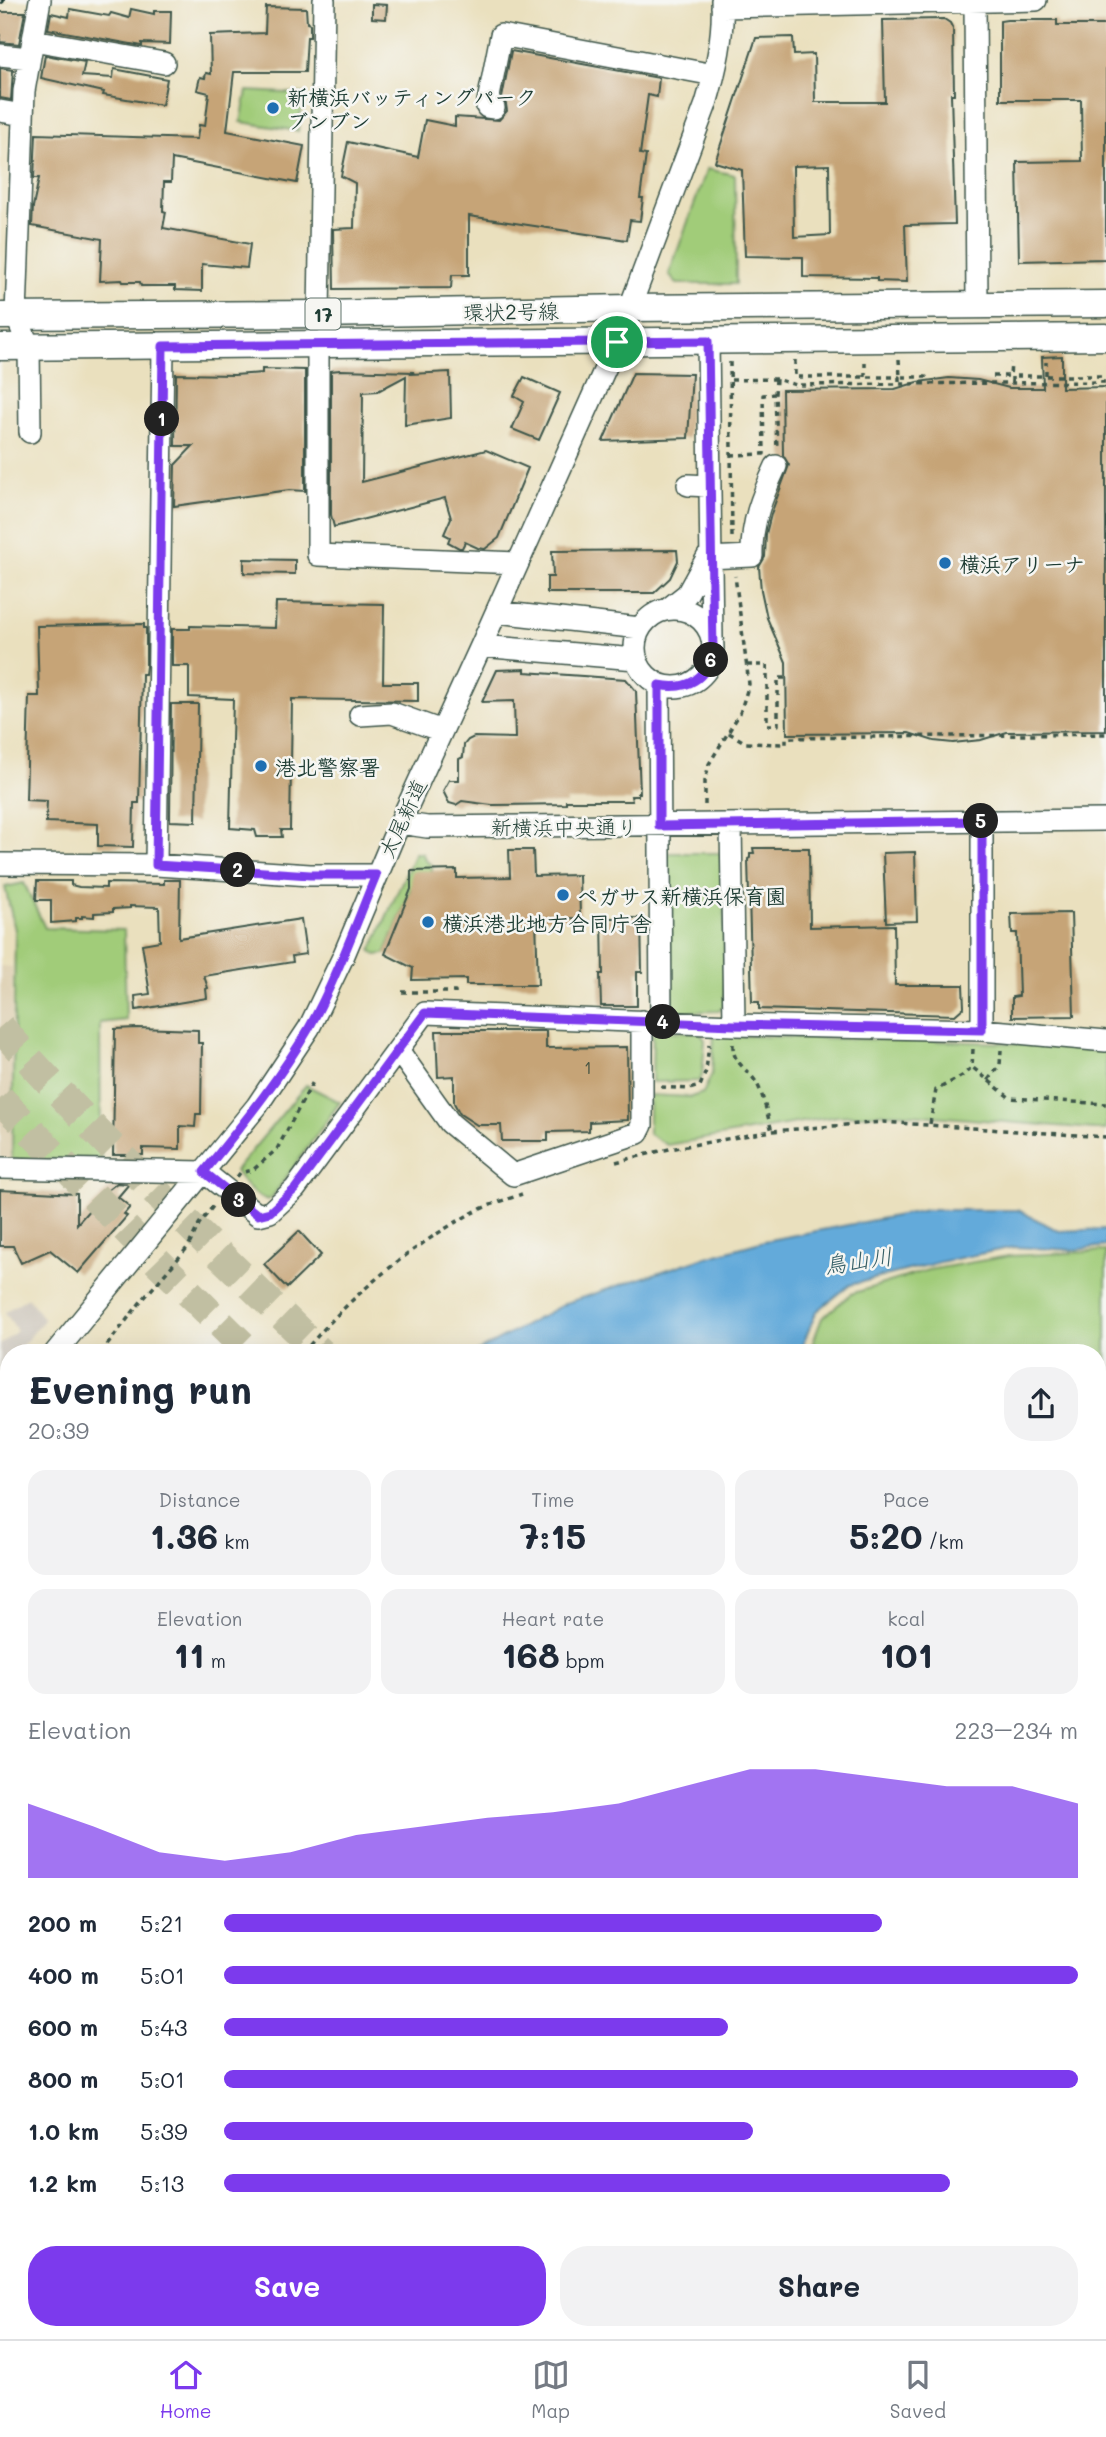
<!DOCTYPE html>
<meta charset="utf-8">
<style>
:root{--surface:#fff;--page:#f2f2f3;--text:#1f2937;--muted:#747a83;--line:#e0e1e3;--accent:#7c3aed}
body{margin:0;font-family:Mali,"Klee One",sans-serif;background:var(--page);color:var(--text);height:100vh;display:flex;flex-direction:column;font-size:26px;white-space:nowrap}
*{box-sizing:border-box;margin:0}
p{font-size:23px;color:var(--muted)}
.icon{flex:none;width:38px;height:38px;fill:none;stroke:currentColor;stroke-width:2;stroke-linecap:round;stroke-linejoin:round}
.map{position:relative;flex:1;overflow:hidden}
.side{position:absolute;left:0px;top:1344px;width:1106px;height:996px;display:flex;flex-direction:column;background:var(--surface);border-radius:28px 28px 0 0;box-shadow:0 7px 28px #0002}
.side>*{flex:none}
.pin{position:absolute;display:grid;place-items:center;width:60px;height:60px;color:#fff;margin:-30px;border:4px solid #fff;border-radius:50%;box-shadow:0 2px 7px #0007}
.km{position:absolute;width:35px;height:35px;margin:-18px;border-radius:50%;background:#222;color:#fff;font-size:19px;line-height:35px;text-align:center}
.round{display:grid;place-items:center;flex:none;width:74px;height:74px;border-radius:28px;background:var(--page)}
.summary{display:flex;align-items:center;justify-content:space-between;height:119px;padding:0 28px}
h1{font-size:38px;font-weight:700;line-height:52px}
.stats{display:grid;grid-template-columns:repeat(3,1fr);gap:10px;height:119px;padding:7px 28px}
.stats div{display:grid;align-content:center;border-radius:18px;background:var(--page);text-align:center}
.stats b{font-size:35px;font-weight:700}
.stats small{font-size:19px;font-weight:400}
.stats p{font-size:19px}
.chart{height:196px;padding:14px 28px}
.chart p{display:flex;justify-content:space-between}
.chart svg{width:100%;height:126px;margin-top:7px;fill:var(--accent);opacity:.7}
.button{display:flex;gap:14px;margin-top:auto;padding:14px 28px}
.button a{flex:1;height:80px;border-radius:28px;background:var(--accent);color:#fff;font-size:28px;font-weight:700;line-height:80px;text-align:center}
.button a+a{background:var(--page);color:var(--text)}
ul{padding:0 28px;list-style:none;font-size:23px}
li{display:grid;grid-template-columns:112px 84px 1fr;align-items:center;height:52px}
li i{height:18px;border-radius:9px;background:var(--accent)}
.tab-bar{display:flex;justify-content:space-around;align-items:center;height:98px;border-top:2px solid var(--line);background:var(--surface);font-size:19px;color:var(--muted)}
.tab-bar a{display:grid;justify-items:center;gap:4px}
.tab-bar .active{color:var(--accent)}
.map>svg:first-child{display:block}
.built{fill:#ded0b2}
.industrial{fill:#cac3b8}
.green{fill:#a1cc79;stroke:#608456;stroke-width:2}
.water{fill:#64aada;stroke:#427487;stroke-width:2}
.building{fill:#c6a477;fill-rule:evenodd}
.lines{fill:none;stroke-linecap:round;stroke-linejoin:round}
.highway-tunnel{stroke:#c1bfa2;stroke-width:30;stroke-dasharray:30 15;stroke-linecap:butt}
.minor-casing{stroke:#3d5549;stroke-width:24}
.major-casing{stroke:#3d5549;stroke-width:29}
.path{stroke:#3d5549;stroke-width:3.5;stroke-dasharray:5 5;stroke-linecap:butt}
.minor{stroke:#fff;stroke-width:21}
.major{stroke:#fff;stroke-width:26}
.rail-casing{stroke:#1f3d34;stroke-width:8}
.rail{stroke:#f6f6f2;stroke-width:5;stroke-dasharray:16;stroke-linecap:butt}
.route-casing{stroke:#fff;stroke-width:14}
.route{stroke:#7c3aed;stroke-width:9}
.poi-dot{fill:#1f6fb2;stroke:#f6f6f2;stroke-width:2.5}
.labels{text-anchor:middle;dominant-baseline:central;stroke-width:5;stroke-linejoin:round;paint-order:stroke}
.number-label{font-size:18px;fill:#495745}
.shield{fill:#f6f6f2;stroke:#60746d;stroke-width:2}
.shield-label{font-size:19px;font-weight:bold;fill:#1f3d34}
.poi-label{font-size:21px;font-weight:bold;fill:#1f3d34;stroke:#f6f6f2;text-anchor:start}
.street-label{font-size:21px;fill:#1f3d34;stroke:#f6f6f2}
.water-label{font-size:23px;font-style:italic;fill:#345e66;stroke:#f6f6f2}
</style>
<div class="map">
<svg width="1106" height="2339" viewBox="0 0 1106 2339">
<rect width="100%" height="100%" fill="#f6f6f2"/>
<filter id="ink" filterUnits="userSpaceOnUse"><feTurbulence type="fractalNoise" baseFrequency=".0143" numOctaves="2"/><feDisplacementMap in="SourceGraphic" scale="14" xChannelSelector="R" yChannelSelector="G"/><feConvolveMatrix kernelMatrix="1 2 1 2 8 2 1 2 1" color-interpolation-filters="sRGB"/></filter>
<filter id="wash" filterUnits="userSpaceOnUse"><feTurbulence type="fractalNoise" baseFrequency=".00686" numOctaves="4" result="noise"/><feDisplacementMap in="SourceGraphic" scale="28" xChannelSelector="R" yChannelSelector="G"/><feGaussianBlur stdDeviation="1.57" result="paint"/><feColorMatrix in="noise" values="0 0 0 0 0 0 0 0 0 0 0 0 0 0 0 0 0 1.4 0 .05"/><feComposite in="paint" operator="in"/></filter>
<g filter="url(#wash)">
<rect width="100%" height="100%" fill="#eae0be"/>
<path class="built" d="M0,966L12,967V1160L0,1159Z"/>
<path class="industrial" d="M28,1297L44,1320L16,1353H9V1362L0,1372V1345L17,1331L5,1312Z"/>
<path class="green" d="M247,91L304,94L298,131L241,122Z
M707,169L735,175L736,284H677L669,274Z
M415,853H422L426,861L432,865V871L411,889L385,954L376,955L371,951Z
M666,853H725L724,1006L719,1011L677,1012L671,1010Z
M24,883L45,928L124,930L126,1020L100,1023L101,1159L12,1160L15,930L5,887Z
M653,1031L700,1032L705,1040L702,1076L699,1081L652,1082Z
M714,1035L1005,1043L1106,1051V1130L897,1113L837,1116L667,1145L649,1134V1095L691,1097L703,1093L712,1074Z
M306,1085L340,1102L272,1197L268,1200C252,1195 244,1184 235,1171Z
M1106,1251V1549L1097,1543V1353H809L822,1318L851,1294L928,1270L1009,1256Z
M1097,1626L1106,1631V1718L1097,1711Z
M1097,1727L1106,1734V1799L1097,1792Z
M1097,1802L1106,1808V1845L1097,1840Z
M66,2331H123L121,2339H64Z"/>
<path class="water" d="M926,1210H1018L1059,1231L1106,1229V1246L1074,1250L1014,1247L940,1262L850,1285L816,1312L803,1344V1353H475L566,1303L699,1259L764,1241Z
M1097,1551L1106,1556V1627L1097,1622Z"/>
<g id="blocks">
<path class="building" d="M372,4L387,5L386,19L372,18Z
M266,7L306,8L307,23L310,24V37H307L305,72H234L227,131L304,146L297,183L172,159L171,182H164L163,211L166,212L163,228L250,244L247,268L202,264V291L175,290V286H141L140,282H123L122,280L100,281L102,239L32,226L33,207L39,178H34L36,134L197,139L199,125L205,126L209,93L197,90L200,77L205,78L206,73L211,74L210,35L265,33Z
M70,9L109,16L111,13L129,18L131,9L154,14V11H171L170,44L142,43V46L48,29L51,13L69,17Z
M0,12H25L19,44L0,42Z
M944,19L950,23L953,29L954,94H951L955,224L905,225L907,282L877,281V278L803,277V257L745,256L742,170L715,162L756,38L793,37L794,55L814,54L815,102H885L883,20ZM829,165L830,235L794,237L793,166Z
M1007,20H1057V25H1106V259L1019,261L1017,162L1082,161L1081,100H1000V21Z
M511,51L659,78L657,97L648,95L640,154L646,155L640,198H643L640,221L630,220L627,240L469,216V275H452L451,288L334,289L333,229L354,228L355,183L341,176L348,142L418,157L425,120L455,126V117L499,120L507,111L506,104L502,98Z
M45,55L85,62L82,76L113,78L114,69L167,79L162,105L103,95L104,92L41,78Z
M0,68L13,70L11,100L0,98Z
M1062,356V388L1106,387V731L1007,732L981,740L953,743L934,741L909,733L787,734L786,662L767,618L761,590L759,567L765,557L766,534L771,514L789,465L783,455L782,390L895,389L918,382L949,378L978,380L1009,388H1043L1042,357Z
M262,369L305,370V491L289,490L174,506L175,465L193,446H175L176,374L234,375L262,373Z
M340,370L414,372L410,374L450,372L451,418L405,425L406,376L378,391L363,392L362,482L486,450L528,468L499,538L485,549L478,548L465,542L462,548H459L448,542L450,537L444,534L451,518L445,498L334,527L331,515V371Z
M633,373L692,374L688,438L603,441Z
M524,377L560,393L539,440L512,429L524,402L514,396Z
M677,550L678,561L670,578L654,593H547V577H553L552,551Z
M244,559L295,560V574L244,573Z
M276,602L384,604L383,683H418V701L292,699L290,830H281L282,837H257L255,830L230,828L233,699L189,697V666H172V629H190V626L275,628Z
M144,624V628H146V666L145,674H142L139,803H134L133,847L98,846V824L46,822L47,801L26,800L29,696H39L37,626Z
M525,669V672L626,679L636,691L640,793H638V796H631L632,801H566V804L492,805L462,801L456,805L449,803L443,791L449,780H459V759L463,757L464,745L468,740L474,737L515,738L514,701L482,702L497,670Z
M171,704H198L196,822L170,821Z
M753,848H809L810,927L894,925L895,985H963L964,1007L955,1015L759,1009V1002H752L748,859L750,858V853H754Z
M509,850H533L534,876L579,875L580,918L536,919L538,985H466V979L412,980L413,968L385,954L411,889V871L457,870V878L510,877Z
M915,852L917,921L886,922L883,853Z
M164,880H180L179,938L301,919L306,954L292,956L293,962L204,976L208,988L206,989L207,998L136,1010L135,996L150,994L142,944L160,941L159,907L130,906V908L113,909V912L94,913V917L82,916V918H76V921L51,923V900H36L37,881H71V885L79,887L106,888V883L164,884Z
M1071,913L1074,1016L1012,1017V997L1019,996L1017,933H1012L1011,914Z
M602,918H641L642,972H637V1006H601L600,974H603Z
M137,1028L198,1030V1043H202L201,1114H196L195,1127L180,1126V1149L143,1148V1155H113L115,1029Z
M436,1031H546V1048L627,1047L628,1120L589,1122V1131L548,1132V1141H502L501,1125H477L460,1114L454,1103V1076L438,1077Z
M117,1183L129,1184L118,1197L130,1207L124,1214L127,1216L78,1273L50,1250L21,1263L13,1246H0V1190L77,1194V1224L104,1193Z
M299,1231L321,1255L287,1288L264,1264Z"/>
</g>
</g>
<g filter="url(#ink)">
<use href="#blocks" fill-opacity="0" stroke="#3d5549" stroke-width="2"/>
<g class="lines">
<path class="highway-tunnel" d="M0,1027C101,1142 212,1247 321,1353
M0,1099L158,1262L250,1353
M1097,1962L1106,1968
M1097,2023L1106,2029"/>
<g class="minor-casing">
<path id="minor" d="M975,1L977,305
M722,7L1036,0
M33,40L164,63
M0,55L29,58
M494,108L487,107L501,35L714,75
M0,111L23,115
M319,314L324,0
M708,341L712,639
M318,344V555L518,563
M30,432L29,347L16,315L24,91L40,0
M688,485L710,486
M707,558L752,556C751,523 762,496 776,466
M635 648a39 39 0 1 1 78 0a39 39 0 1 1-78 0Z
M668,609L687,594L708,556
M497,612L640,628
M481,646L636,659
M659,685L661,1022
M360,715L392,713L442,731
M982,821V1030
M400,823L427,827L1106,820
M731,824L734,1025
M0,864L156,865L310,875H376
M156,865L163,346
M398,1050L450,1123L513,1175L638,1133L642,1125V1021
M0,1168L204,1172L258,1215L270,1212L295,1189L425,1013L734,1025L982,1030L1106,1041
M55,1353L257,1106L309,1028L343,957L393,838L481,646L617,342L706,104C716,70 724,36 722,0
M0,1418L9,1408
M0,1552L9,1550
M0,1762L9,1765
M0,1837L9,1814
M1097,1902L1106,1907
M1097,2191L1106,2199
M1097,2240L1106,2227
M669,2331L679,2339
M921,2331L930,2339
M591,2339L593,2331
M1028,2339L1034,2331"/>
</g>
<g class="major-casing">
<path id="major" d="M0,316L319,314L630,308L1106,304
M0,347L1106,337"/>
</g>
<path class="path" d="M899,359L900,377H926V383
M795,360V377H899V384
M730,362L732,537
M1046,375V362
M993,376H1010L1011,363
M865,377V359
M731,380L776,379L796,385L1106,382
M1012,382V376H1106
M775,394L776,379
M731,455L764,454L763,395L775,394L777,449
M747,665H767V725H778V678H786
M729,733L746,743L783,744H786V738L1106,734
M705,805V781L709,764L740,713L749,684L735,576
M402,992H455V996
M733,1044C732,1063 747,1068 756,1082C763,1093 768,1118 772,1131
M973,1049L972,1067L1010,1098L1106,1104
M988,1080L1000,1065L1001,1050
M661,1087L689,1089L700,1086L706,1071L709,1044
M930,1124L936,1090L962,1076L972,1067
M616,1162L664,1150L772,1131L883,1122L1106,1137
M237,1177L240,1173L253,1170L277,1149L314,1080
M101,1353L139,1304L188,1247L199,1224L214,1205
M303,1353C349,1297 408,1248 472,1213C487,1205 506,1200 522,1194
M0,1480L9,1471
M0,1505L9,1509
M1097,1720L1106,1724
M1097,1795L1106,1802
M1097,1847L1106,1852
M0,1905L9,1881
M130,2339L133,2331
M167,2339L169,2331"/>
<use href="#minor" class="minor"/>
<use href="#major" class="major"/>
<g class="rail-casing">
<path id="rail" d="M0,0H1"/>
</g>
<use href="#rail" class="rail"/>
</g>
</g>
<g class="lines" filter="url(#ink)">
<g class="route-casing">
<path id="route" d="M708,341L713,651C707,679 687,691 659,685V826L982,821V1030L734,1025L425,1013L295,1189L270,1212L258,1215L204,1172C241,1126 279,1080 309,1028C336,980 355,926 376,875H310L156,865L163,346Z"/>
</g>
<use href="#route" class="route"/>
</g>
<g class="poi-dot">
<circle cx="273" cy="108" r="7"/>
<circle cx="945" cy="563" r="7"/>
<circle cx="261" cy="766" r="7"/>
<circle cx="563" cy="895" r="7"/>
<circle cx="428" cy="922" r="7"/>
</g>
<g class="labels">
<g class="number-label">
<text x="588" y="1067">1</text>
</g>
<rect class="shield" x="305.5" y="298.5" width="35" height="31" rx="5"/>
<g class="shield-label">
<text x="323" y="314">17</text>
</g>
<g class="poi-label">
<text x="287" y="96">新横浜バッティングパーク<tspan x="287" dy="24">ブンブン</tspan></text>
<text x="959" y="563">横浜アリーナ</text>
<text x="275" y="766">港北警察署</text>
<text x="577" y="895">ペガサス新横浜保育園</text>
<text x="442" y="922">横浜港北地方合同庁舎</text>
</g>
<g class="street-label">
<text transform="translate(511 311) rotate(-1)">環状2号線</text>
<text transform="translate(402 818) rotate(-65)">太尾新道</text>
<text x="564" y="826">新横浜中央通り</text>
</g>
<g class="water-label">
<text transform="translate(858 1260) rotate(-8)">鳥山川</text>
</g>
</g>
</svg>
<div class="pin" style="left:617px;top:342px;background:#1e9e55"><svg class="icon" aria-label="arrive" viewBox="0 0 24 24"><path d="M6 21V4h12l-3 4 3 4H6"/></svg></div>
<b class="km" style="left:162px;top:419px">1</b>
<b class="km" style="left:238px;top:870px">2</b>
<b class="km" style="left:239px;top:1200px">3</b>
<b class="km" style="left:663px;top:1022px">4</b>
<b class="km" style="left:981px;top:821px">5</b>
<b class="km" style="left:711px;top:660px">6</b>
<section class="side">
<div class="summary"><div><h1>Evening run</h1><p>20:39</p></div><a class="round"><svg class="icon" aria-label="share" viewBox="0 0 24 24"><path d="M12 15V3M7 8l5-5 5 5M5 13v7h14v-7"/></svg></a></div>
<div class="stats">
<div><p>Distance</p><b>1.36<small> km</small></b></div>
<div><p>Time</p><b>7:15</b></div>
<div><p>Pace</p><b>5:20<small> /km</small></b></div>
</div>
<div class="stats">
<div><p>Elevation</p><b>11<small> m</small></b></div>
<div><p>Heart rate</p><b>168<small> bpm</small></b></div>
<div><p>kcal</p><b>101</b></div>
</div>
<div class="chart"><p><span>Elevation</span>223–234 m</p>
<svg viewBox="0 0 160 44" preserveAspectRatio="none"><path d="M0 44V18L10 26L20 35L30 38L40 35L50 29L60 26L70 23L80 21L90 18L100 12L110 6L120 6L130 9L140 12L150 12L160 18V44z"/></svg>
</div>
<ul>
<li><b>200 m</b>5:21<i style="width:77%"></i></li>
<li><b>400 m</b>5:01<i style="width:100%"></i></li>
<li><b>600 m</b>5:43<i style="width:59%"></i></li>
<li><b>800 m</b>5:01<i style="width:100%"></i></li>
<li><b>1.0 km</b>5:39<i style="width:62%"></i></li>
<li><b>1.2 km</b>5:13<i style="width:85%"></i></li>
</ul>
<div class="button"><a>Save</a><a>Share</a></div>
</section>
</div>
<nav class="tab-bar">
<a class="active"><svg class="icon" aria-label="home" viewBox="0 0 24 24"><path d="M3 11l9-7 9 7M6 9v11h12V9"/></svg>Home</a>
<a><svg class="icon" aria-label="map" viewBox="0 0 24 24"><path d="M3 6l6-2 6 2 6-2v14l-6 2-6-2-6 2zM9 4v14M15 6v14"/></svg>Map</a>
<a><svg class="icon" aria-label="saved" viewBox="0 0 24 24"><path d="M7 4h10v16l-5-4-5 4z"/></svg>Saved</a>
</nav>
